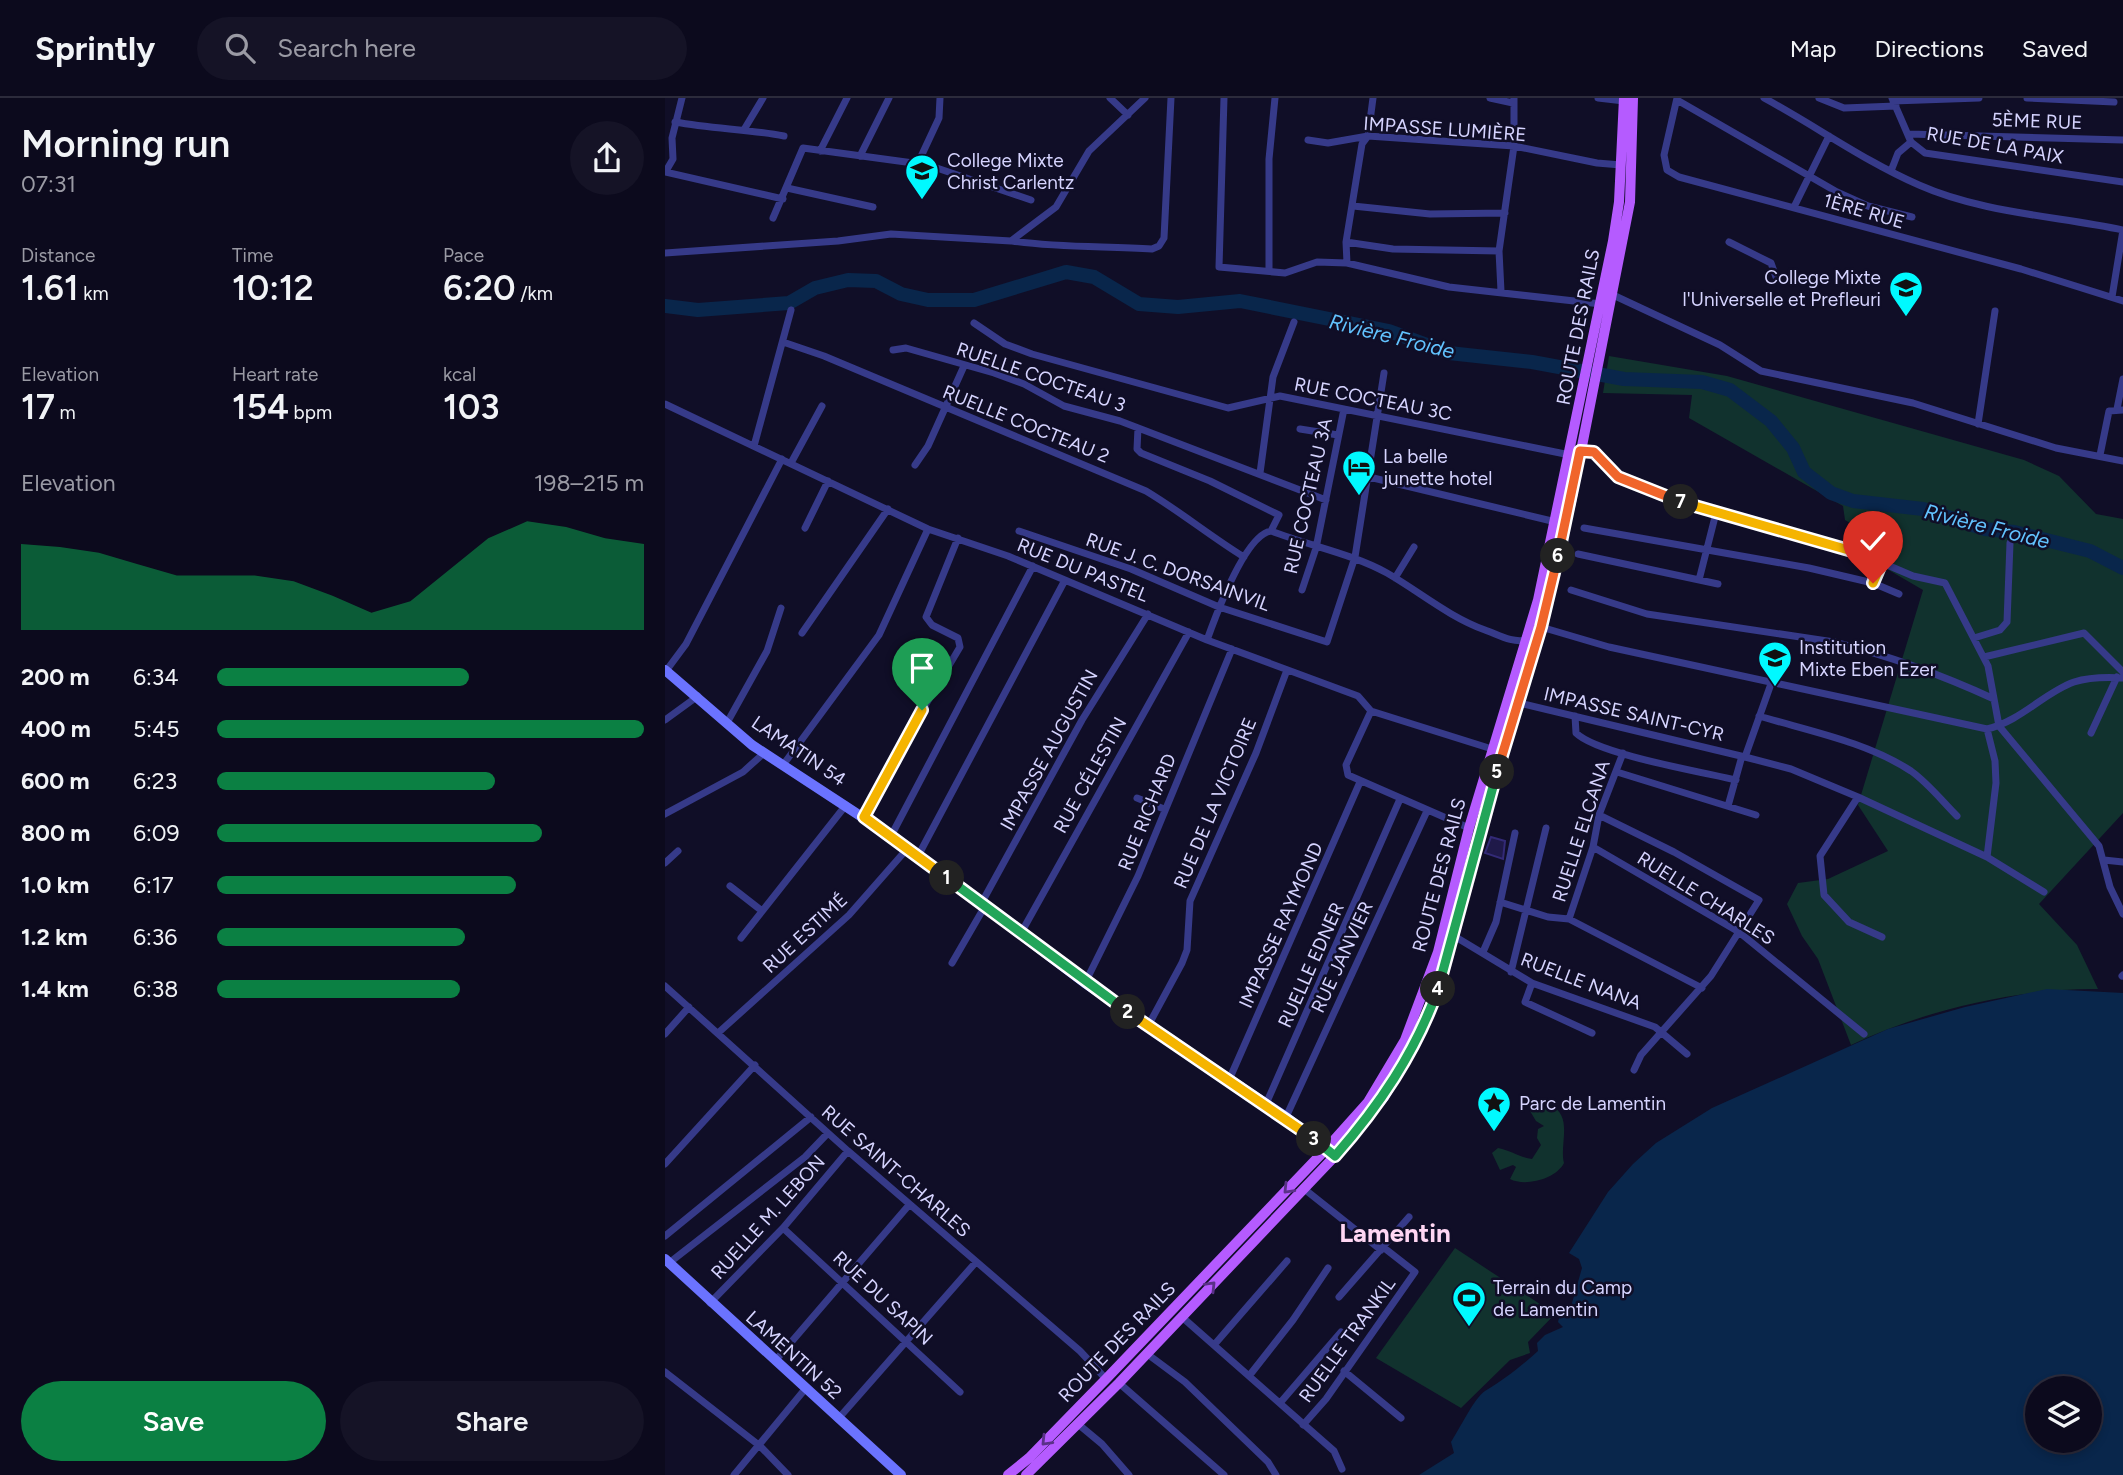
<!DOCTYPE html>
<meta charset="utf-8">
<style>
:root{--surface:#0c0a1d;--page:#151326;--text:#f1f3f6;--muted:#9a9aa4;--line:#2c2b3b;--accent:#0b8043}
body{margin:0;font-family:Figtree,sans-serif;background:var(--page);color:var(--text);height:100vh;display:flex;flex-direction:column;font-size:26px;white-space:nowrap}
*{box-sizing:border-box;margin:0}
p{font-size:23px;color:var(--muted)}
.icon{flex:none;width:38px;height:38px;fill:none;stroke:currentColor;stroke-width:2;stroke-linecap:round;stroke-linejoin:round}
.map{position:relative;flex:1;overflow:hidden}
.side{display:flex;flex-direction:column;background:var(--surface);width:665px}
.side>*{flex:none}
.buttons{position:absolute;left:1360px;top:1278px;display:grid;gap:14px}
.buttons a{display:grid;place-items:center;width:77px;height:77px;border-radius:50%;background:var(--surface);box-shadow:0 4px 10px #0003,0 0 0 2px var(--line);font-size:35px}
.pin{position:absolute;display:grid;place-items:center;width:60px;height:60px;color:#fff;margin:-72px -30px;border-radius:50% 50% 50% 0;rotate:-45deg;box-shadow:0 0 7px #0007}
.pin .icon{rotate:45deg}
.km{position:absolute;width:35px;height:35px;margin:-18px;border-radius:50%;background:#222;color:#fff;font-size:19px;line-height:35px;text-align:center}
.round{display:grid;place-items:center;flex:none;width:74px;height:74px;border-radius:37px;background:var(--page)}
.headline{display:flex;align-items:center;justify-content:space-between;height:119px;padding:0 21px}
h1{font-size:38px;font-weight:600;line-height:52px}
.metrics{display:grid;grid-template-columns:repeat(3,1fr);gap:10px;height:119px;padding:7px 21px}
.metrics div{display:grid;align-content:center}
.metrics b{font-size:35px;font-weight:600}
.metrics small{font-size:19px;font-weight:400}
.metrics p{font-size:19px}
.chart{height:196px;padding:14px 21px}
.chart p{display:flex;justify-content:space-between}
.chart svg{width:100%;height:126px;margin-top:7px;fill:var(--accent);opacity:.7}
.button{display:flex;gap:14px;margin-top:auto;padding:14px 21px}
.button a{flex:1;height:80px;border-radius:42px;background:var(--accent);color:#fff;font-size:28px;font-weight:600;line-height:80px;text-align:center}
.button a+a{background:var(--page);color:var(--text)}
ul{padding:0 21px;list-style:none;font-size:23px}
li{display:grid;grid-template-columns:112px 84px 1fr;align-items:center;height:52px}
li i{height:18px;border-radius:9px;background:var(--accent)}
header{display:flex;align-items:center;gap:42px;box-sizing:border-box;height:98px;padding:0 35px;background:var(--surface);border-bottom:2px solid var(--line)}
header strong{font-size:33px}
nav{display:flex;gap:38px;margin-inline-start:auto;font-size:24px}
.search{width:490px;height:63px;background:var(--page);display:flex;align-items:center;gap:18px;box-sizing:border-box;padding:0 24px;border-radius:38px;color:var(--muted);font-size:26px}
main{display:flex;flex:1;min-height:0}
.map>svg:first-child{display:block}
.green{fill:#11322e}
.water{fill:#09264b;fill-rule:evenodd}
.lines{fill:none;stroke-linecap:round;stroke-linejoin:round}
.river{stroke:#09264b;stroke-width:14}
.building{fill:#1f1949;stroke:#332a77;stroke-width:2}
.street{stroke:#363a89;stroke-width:7}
.secondary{stroke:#6b73ff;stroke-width:10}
.primary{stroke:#b55bff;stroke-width:10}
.oneway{stroke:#5a3188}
.split-1-casing{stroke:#fff;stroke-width:14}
.split-2-casing{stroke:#fff;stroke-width:14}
.split-3-casing{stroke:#fff;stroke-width:14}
.split-4-casing{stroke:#fff;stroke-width:14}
.split-5-casing{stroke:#fff;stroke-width:14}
.split-6-casing{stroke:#fff;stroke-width:14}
.split-7-casing{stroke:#fff;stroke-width:14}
.split-8-casing{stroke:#fff;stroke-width:14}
.split-1{stroke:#f5b400;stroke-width:9}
.split-2{stroke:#22a559;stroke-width:9}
.split-3{stroke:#f5b400;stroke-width:9}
.split-4{stroke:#22a559;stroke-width:9}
.split-5{stroke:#22a559;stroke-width:9}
.split-6{stroke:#f0652b;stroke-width:9}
.split-7{stroke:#f0652b;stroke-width:9}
.split-8{stroke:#f5b400;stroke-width:9}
.labels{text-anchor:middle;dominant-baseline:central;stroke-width:5;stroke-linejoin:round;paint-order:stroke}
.street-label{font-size:19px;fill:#d6d4ff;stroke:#100e27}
.poi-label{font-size:19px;fill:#d6d4ff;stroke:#100e27;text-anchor:start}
.water-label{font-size:21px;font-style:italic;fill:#62c3ff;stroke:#100e27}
.district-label{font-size:26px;font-weight:bold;fill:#ffd6f3;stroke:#100e27}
</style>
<header>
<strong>Sprintly</strong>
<div class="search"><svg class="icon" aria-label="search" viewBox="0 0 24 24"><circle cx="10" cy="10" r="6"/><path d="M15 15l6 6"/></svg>Search here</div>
<nav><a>Map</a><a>Directions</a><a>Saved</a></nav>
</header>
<main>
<section class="side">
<div class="headline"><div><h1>Morning run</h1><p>07:31</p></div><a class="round"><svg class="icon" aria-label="share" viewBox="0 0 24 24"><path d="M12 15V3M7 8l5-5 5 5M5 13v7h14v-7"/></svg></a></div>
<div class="metrics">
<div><p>Distance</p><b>1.61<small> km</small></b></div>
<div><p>Time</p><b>10:12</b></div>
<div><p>Pace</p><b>6:20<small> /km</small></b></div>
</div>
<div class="metrics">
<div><p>Elevation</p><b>17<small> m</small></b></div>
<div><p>Heart rate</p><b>154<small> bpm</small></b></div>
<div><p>kcal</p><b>103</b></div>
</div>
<div class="chart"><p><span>Elevation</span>198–215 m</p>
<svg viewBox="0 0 160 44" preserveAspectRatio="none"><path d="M0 44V14L10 15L20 17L30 21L40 25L50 25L60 25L70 27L80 32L90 38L100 34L110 23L120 12L130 6L140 8L150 12L160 14V44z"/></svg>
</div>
<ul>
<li><b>200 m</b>6:34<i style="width:59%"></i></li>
<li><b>400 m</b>5:45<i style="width:100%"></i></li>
<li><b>600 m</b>6:23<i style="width:65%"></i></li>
<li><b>800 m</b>6:09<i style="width:76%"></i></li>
<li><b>1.0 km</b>6:17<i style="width:70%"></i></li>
<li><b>1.2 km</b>6:36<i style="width:58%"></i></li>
<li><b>1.4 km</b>6:38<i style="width:57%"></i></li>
</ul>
<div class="button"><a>Save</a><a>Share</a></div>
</section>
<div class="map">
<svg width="1458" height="1377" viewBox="0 0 1458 1377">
<rect width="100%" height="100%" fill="#100e27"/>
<path class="green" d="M944,258L1062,278L1359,362L1394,378L1431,416L1458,421V715L1374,806L1412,847L1433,891C1353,890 1259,912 1186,947L1153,861L1137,838L1122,806L1133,785L1163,781L1223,753L1193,707L1258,492L1186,450L1192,429L1180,422L1178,408L1024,320L1027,297L938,295Z
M885,1007C909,1018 894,1046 899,1065C891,1081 860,1089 845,1081L851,1069L848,1067L835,1072L827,1055L833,1050C847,1053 854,1059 867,1061L876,1047L872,1040L873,1031L879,1028L871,1023L865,1013Z
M790,1150L890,1216L863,1244L865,1255L845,1262L796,1310L711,1260Z"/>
<path class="water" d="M1382,891L1458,895V1377H754L789,1355L786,1344C794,1332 810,1299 820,1293C837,1283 858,1267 873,1253L872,1245L880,1237L898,1229L893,1224L895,1216L905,1212L917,1170L914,1161L904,1155L943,1094L968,1066L991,1045L1047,1010L1223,931L1300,909ZM1372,1290H1424V1342H1372Z"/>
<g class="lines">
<path class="river" d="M0,208L33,212L124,205L150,190L183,182L211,183L236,196L263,202H309L401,174L429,179L474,206L513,209L575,203L724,233L784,255L867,264L959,281L1037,284L1065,292L1106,323L1128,350L1139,374L1166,395L1188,403L1258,411L1320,431L1349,434L1425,453L1458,470"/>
</g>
<path class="building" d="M826,739L840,743L838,761L820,755Z"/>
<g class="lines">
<path class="street" d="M445,0L463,17
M559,0L554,169L620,175L652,164L682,165L784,189L936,206
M825,0L848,5
M933,0L959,3
M1012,0L999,57L1002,72L1014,79L1356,171L1458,203
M1099,0C1151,28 1199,63 1254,87C1317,115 1391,118 1458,132
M1154,0L1179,10L1231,8
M1227,0L1246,44L1260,55L1458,84
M1362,0L1449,4
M1012,2L1172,94L1203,108L1247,119
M1228,3L1314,0
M10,24C48,31 83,31 119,38
M80,30L98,0
M1244,36L1458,42
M643,42L663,45L703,38L849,48L932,65L956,67
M155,53L182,0
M195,58L224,0
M253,65L274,20L275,0
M1,73L8,61L7,40L17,0
M1226,73L1233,55L1246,44
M0,74L118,101
M122,90L208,109
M688,108L765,116L840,115
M1129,109L1164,38
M108,120L138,50L263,67L366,102
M347,143C394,150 440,148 487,151L494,148L499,140L506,0
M681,144L728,151L834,153
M1064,144L1106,165L1111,179
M0,155L173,143L226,136L346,143L391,109L424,53L480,0
M682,165L681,144L697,46L703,38L708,0
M604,173V61L610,0
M836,193L834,153L849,48V0
M948,197L1055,247L1096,273L1248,305L1391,350L1458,363
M1447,199L1458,132
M309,225L340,246L367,256L563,310L615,298L905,357
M118,244L159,258L481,393C516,414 545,438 579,459
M228,252L241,250L329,275L359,286L399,308L455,323L661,402
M0,306L263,431L343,458L542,542L693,598L706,613L827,651
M1452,311L1458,281
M1313,326L1330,213
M473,330L472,351L476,355L545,383L614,417L606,433C580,437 551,517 542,542
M635,331L673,337
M89,348L126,212
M915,353L929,354L953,379L1018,405L1180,449L1248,478L1280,485L1323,568L1334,628L1434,748L1445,789L1458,816
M1435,357L1444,313L1458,312
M126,365L157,308
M250,367L263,348L299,268
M595,375L608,279L629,224
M700,378L891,424
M140,430L163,383
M919,430L1144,470L1208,485L1234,496
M354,433L466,471L554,509L662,544L690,459L719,275
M606,433C645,448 688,456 722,475C755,494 784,519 820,532C834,537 847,545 861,542
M913,456L1053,486
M730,480L749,449
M1034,482L1051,415
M1208,485L1218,464
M637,492L651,450L679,311
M906,492L982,516L1169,544C1225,558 1277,577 1329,601
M876,529L944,549L1322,631C1356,623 1380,594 1409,584C1425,579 1441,579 1458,580
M137,535L223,411
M1309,540L1335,532L1342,524L1345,445
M1319,559L1419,535L1458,574
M1,573L21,546L117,361
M854,605L1080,659L1107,583
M706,613L681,667L683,677L804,730
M910,618L911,635C932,656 1037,674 1071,682
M1094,618C1144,633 1202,644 1246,673C1263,685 1277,703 1292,718
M0,622L33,598
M63,623L102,553L116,510
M1426,635L1452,579
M1080,659L1126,671L1193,699L1322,759L1331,685L1330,663L1322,631
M118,667L214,537L263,431
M952,674L1091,717
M1193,699L1155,758L1159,797L1184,824L1217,839
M472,700L499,711
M1063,708L1077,658
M0,716L78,674L99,655
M934,717L1009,754L1094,802L1046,878L976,957L969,972
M199,719L220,675L295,549L293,540L267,527L261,519L293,440
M226,738L368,468
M928,749L1074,834L1199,936
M253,758L400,482
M1322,759L1379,794
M1439,762L1458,764
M0,765L13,753
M65,788L97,813
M835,804L883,819L904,821L1037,890
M316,806L417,622L483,516
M904,821L928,749L934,717L958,655
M356,835L524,534
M789,838L867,885L990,929L1022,956
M76,840L181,707
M818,854L831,824L850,735
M287,865L320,808
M846,874L881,730
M1457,878L1458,877
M420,885L473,778L567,551
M867,885L860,904L927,935
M0,888L183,1053L415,1253L441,1281
M483,928L517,865L522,852L525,803L591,655L622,572
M53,935L184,817L242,751
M0,936L24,909
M564,982L695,684
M601,1006L735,701
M621,1019L762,713
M0,1066L90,967
M638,1090L716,1152
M118,1130L295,1294
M0,1138L146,1019
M4,1165L140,1059L163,1035
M674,1199L744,1119
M45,1205L118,1130L183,1053
M517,1219L669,1353L677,1371
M549,1247L622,1163
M481,1255L520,1284L603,1364L611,1377
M110,1263L244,1107
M679,1273L736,1320
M0,1274L95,1348L123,1377
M584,1278L628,1222L663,1170
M454,1285L559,1377
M615,1305L676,1234
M173,1321L311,1164
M413,1326L437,1346L464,1377
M638,1327L661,1301L750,1174L718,1149
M69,1377L141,1290"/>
<path class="secondary" d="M0,572L87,647L226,738L420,885L621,1019L667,1056
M0,1161L236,1377"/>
<path class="primary" d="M343,1377L364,1360L441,1281L661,1051L703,1004L740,942L773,854L804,730L873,502L948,143L954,104L959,0
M361,1377L454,1285L670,1058L719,999L758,927L789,838L826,696L876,529L906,404L965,104L968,0"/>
</g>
<defs><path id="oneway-chevron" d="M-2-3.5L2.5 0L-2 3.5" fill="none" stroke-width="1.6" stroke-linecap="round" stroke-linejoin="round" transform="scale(1.75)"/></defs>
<g class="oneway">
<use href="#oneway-chevron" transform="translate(623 1091) rotate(134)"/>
<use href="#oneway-chevron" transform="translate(546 1188) rotate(-46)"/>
<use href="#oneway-chevron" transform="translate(381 1343) rotate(134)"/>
</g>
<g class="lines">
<g class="split-1-casing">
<path id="split-1" d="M257,612L199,719L282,780"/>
</g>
<g class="split-2-casing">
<path id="split-2" d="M282,780L463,914"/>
</g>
<g class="split-3-casing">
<path id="split-3" d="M463,914L649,1041"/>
</g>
<g class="split-4-casing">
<path id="split-4" d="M649,1041L670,1058C714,1008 750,955 773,891"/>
</g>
<g class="split-5-casing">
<path id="split-5" d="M773,891L832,674"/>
</g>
<g class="split-6-casing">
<path id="split-6" d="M832,674L876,529L893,458"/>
</g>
<g class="split-7-casing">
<path id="split-7" d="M893,458L915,353L929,354L953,379L1016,404"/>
</g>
<g class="split-8-casing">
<path id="split-8" d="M1016,404L1201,457L1217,464L1208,485"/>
</g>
<use href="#split-1" class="split-1"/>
<use href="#split-2" class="split-2"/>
<use href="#split-3" class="split-3"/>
<use href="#split-4" class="split-4"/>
<use href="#split-5" class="split-5"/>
<use href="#split-6" class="split-6"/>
<use href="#split-7" class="split-7"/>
<use href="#split-8" class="split-8"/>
</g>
<defs>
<g id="school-pin" transform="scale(1.75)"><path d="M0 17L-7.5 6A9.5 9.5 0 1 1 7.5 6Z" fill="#00f9ff" stroke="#100e27"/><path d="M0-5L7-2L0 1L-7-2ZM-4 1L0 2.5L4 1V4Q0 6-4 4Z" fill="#111"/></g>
<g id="hotel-pin" transform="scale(1.75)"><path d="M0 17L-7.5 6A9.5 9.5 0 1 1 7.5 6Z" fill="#00f9ff" stroke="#100e27"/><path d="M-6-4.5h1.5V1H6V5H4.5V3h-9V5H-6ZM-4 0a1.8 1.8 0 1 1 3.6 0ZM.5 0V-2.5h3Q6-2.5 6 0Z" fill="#111"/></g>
<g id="sight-pin" transform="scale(1.75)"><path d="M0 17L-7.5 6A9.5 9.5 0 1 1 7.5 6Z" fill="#00f9ff" stroke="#100e27"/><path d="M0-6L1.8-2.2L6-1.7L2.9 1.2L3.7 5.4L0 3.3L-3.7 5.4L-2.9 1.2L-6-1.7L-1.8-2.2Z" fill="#111"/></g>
<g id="stadium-pin" transform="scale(1.75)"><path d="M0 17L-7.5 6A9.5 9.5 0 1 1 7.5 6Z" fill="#00f9ff" stroke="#100e27"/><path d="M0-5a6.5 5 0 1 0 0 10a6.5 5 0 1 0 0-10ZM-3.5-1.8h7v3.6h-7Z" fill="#111"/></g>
</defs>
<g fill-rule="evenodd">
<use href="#school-pin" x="257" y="73"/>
<use href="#school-pin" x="1241" y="190"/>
<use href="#hotel-pin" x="694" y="369"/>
<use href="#school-pin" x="1110" y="560"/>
<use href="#sight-pin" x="829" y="1005"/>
<use href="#stadium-pin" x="804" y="1200"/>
</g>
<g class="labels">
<g class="street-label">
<text transform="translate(1372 23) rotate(2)">5ÈME RUE</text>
<text transform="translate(780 31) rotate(4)">IMPASSE LUMIÈRE</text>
<text transform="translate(1330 47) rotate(10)">RUE DE LA PAIX</text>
<text transform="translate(1199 113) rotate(16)">1ÈRE RUE</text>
<text transform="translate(913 229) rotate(-79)">ROUTE DES RAILS</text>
<text transform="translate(376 279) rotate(19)">RUELLE COCTEAU 3</text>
<text transform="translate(708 301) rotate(11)">RUE COCTEAU 3C</text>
<text transform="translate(361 326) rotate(22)">RUELLE COCTEAU 2</text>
<text transform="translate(643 398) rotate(-77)">RUE COCTEAU 3A</text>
<text transform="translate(418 472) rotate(22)">RUE DU PASTEL</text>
<text transform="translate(513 474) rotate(20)">RUE J. C. DORSAINVIL</text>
<text transform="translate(969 616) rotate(13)">IMPASSE SAINT-CYR</text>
<text transform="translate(384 652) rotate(-61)">IMPASSE AUGUSTIN</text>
<text transform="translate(134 653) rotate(34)">LAMATIN 54</text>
<text transform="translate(425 677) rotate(-61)">RUE CÉLESTIN</text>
<text transform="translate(550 705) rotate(-67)">RUE DE LA VICTOIRE</text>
<text transform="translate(482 714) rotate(-68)">RUE RICHARD</text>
<text transform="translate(916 733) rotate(-72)">RUELLE ELCANA</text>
<text transform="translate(774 777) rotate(-75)">ROUTE DES RAILS</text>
<text transform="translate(1041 800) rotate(32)">RUELLE CHARLES</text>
<text transform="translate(616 827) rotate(-66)">IMPASSE RAYMOND</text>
<text transform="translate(140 835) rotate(-43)">RUE ESTIMÉ</text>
<text transform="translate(677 859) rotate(-65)">RUE JANVIER</text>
<text transform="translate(646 867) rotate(-66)">RUELLE EDNER</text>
<text transform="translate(916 883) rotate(21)">RUELLE NANA</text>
<text transform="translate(231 1073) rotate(41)">RUE SAINT-CHARLES</text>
<text transform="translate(103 1119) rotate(-48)">RUELLE M. LEBON</text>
<text transform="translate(218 1200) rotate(43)">RUE DU SAPIN</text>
<text transform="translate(682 1242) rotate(-54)">RUELLE TRANKIL</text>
<text transform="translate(452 1244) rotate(-46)">ROUTE DES RAILS</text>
<text transform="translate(129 1257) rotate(42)">LAMENTIN 52</text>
</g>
<g class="poi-label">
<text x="282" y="62">College Mixte<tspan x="282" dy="22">Christ Carlentz</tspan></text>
<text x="1216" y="179" text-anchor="end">College Mixte<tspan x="1216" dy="22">l'Universelle et Prefleuri</tspan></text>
<text x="718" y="358">La belle<tspan x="718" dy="22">junette hotel</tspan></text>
<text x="1134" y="549">Institution<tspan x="1134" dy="22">Mixte Eben Ezer</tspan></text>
<text x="854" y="1005">Parc de Lamentin</text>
<text x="828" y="1189">Terrain du Camp<tspan x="828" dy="22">de Lamentin</tspan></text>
</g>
<g class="water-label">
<text transform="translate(727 238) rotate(14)">Rivière Froide</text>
<text transform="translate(1322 428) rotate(14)">Rivière Froide</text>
</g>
<g class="district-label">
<text x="730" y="1135">Lamentin</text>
</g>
</g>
</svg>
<div class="buttons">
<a><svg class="icon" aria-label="layers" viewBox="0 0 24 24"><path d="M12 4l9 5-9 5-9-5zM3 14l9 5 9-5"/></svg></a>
</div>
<div class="pin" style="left:257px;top:612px;background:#1e9e55"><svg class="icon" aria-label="arrive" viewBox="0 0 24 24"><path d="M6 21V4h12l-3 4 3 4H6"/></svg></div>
<div class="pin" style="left:1208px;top:485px;background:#d93025"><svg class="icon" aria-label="check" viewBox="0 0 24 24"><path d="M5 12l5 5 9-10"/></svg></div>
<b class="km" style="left:282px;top:780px">1</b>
<b class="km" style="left:463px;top:914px">2</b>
<b class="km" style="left:649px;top:1041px">3</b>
<b class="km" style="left:773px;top:891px">4</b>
<b class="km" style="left:832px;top:674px">5</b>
<b class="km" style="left:893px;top:458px">6</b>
<b class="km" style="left:1016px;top:404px">7</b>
</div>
</main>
